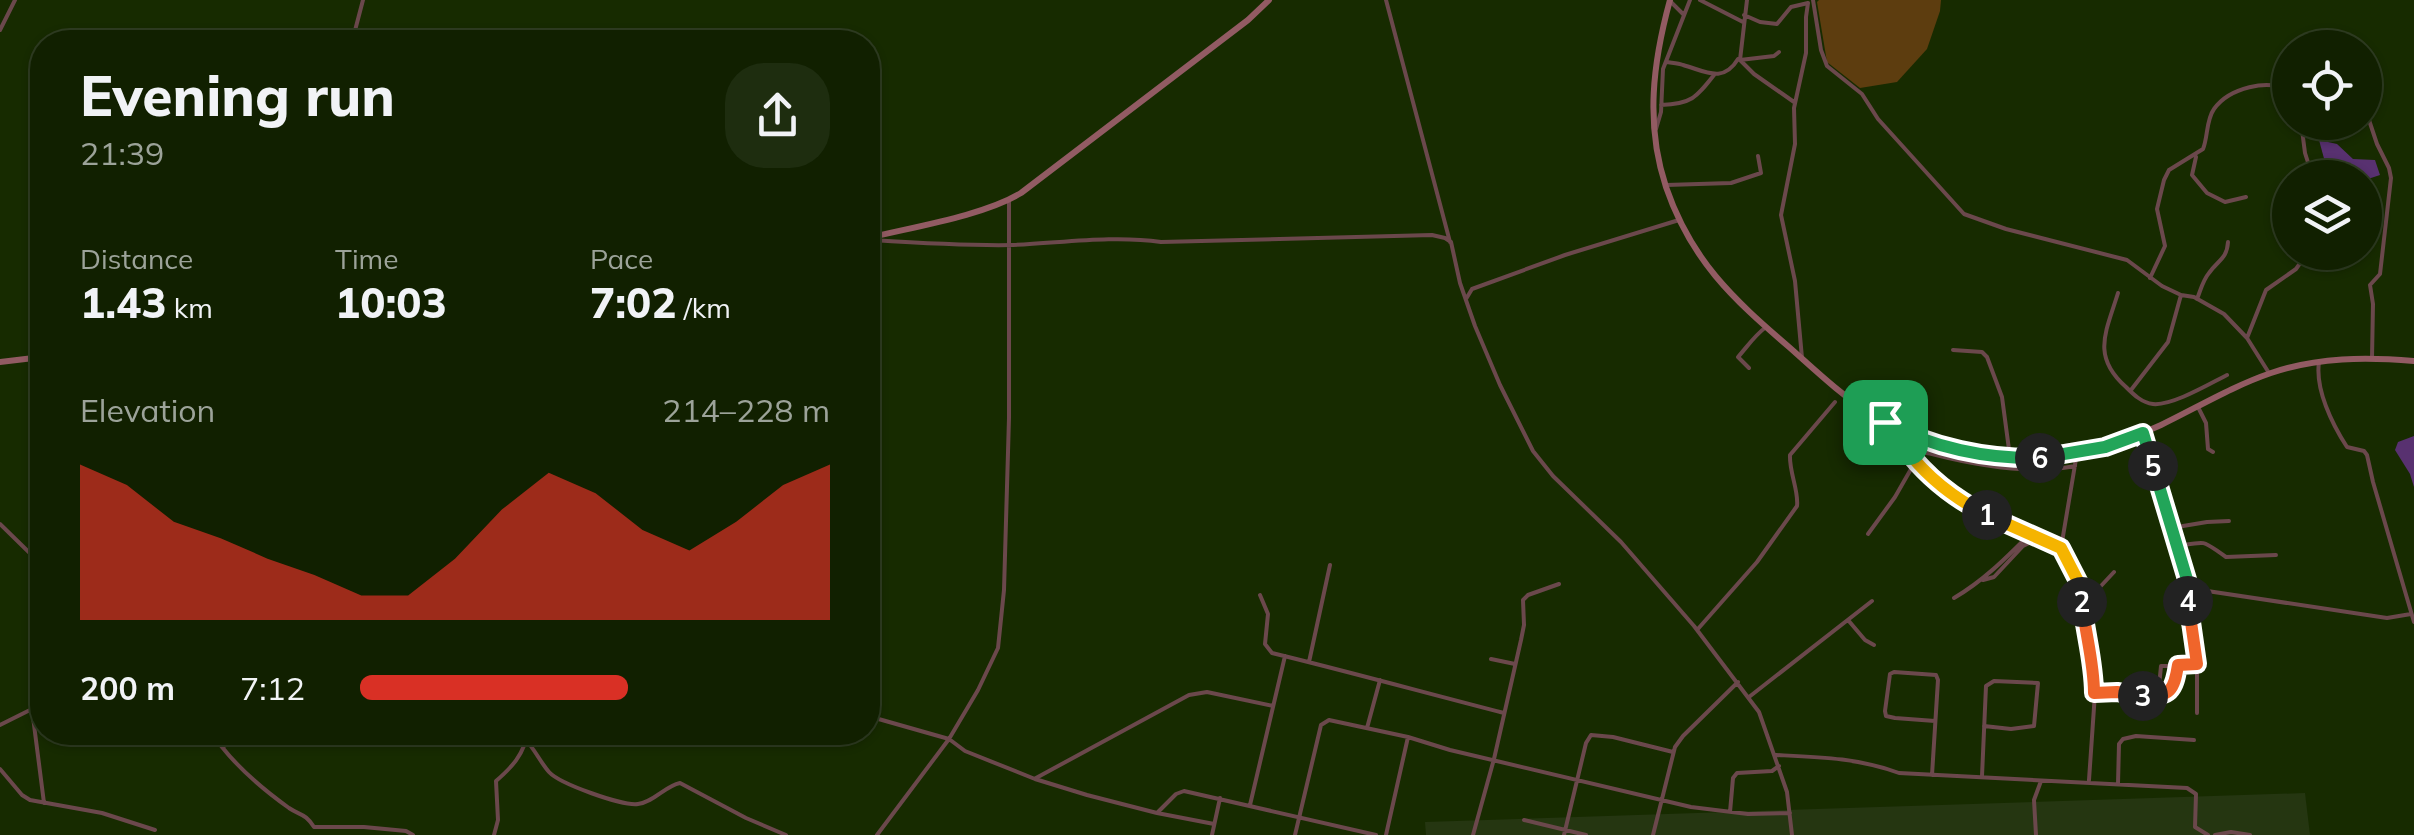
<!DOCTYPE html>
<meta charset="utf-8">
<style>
:root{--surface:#112000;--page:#1e2d0f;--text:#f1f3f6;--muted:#9ca399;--line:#303e22;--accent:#d93025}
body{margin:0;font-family:Mulish,sans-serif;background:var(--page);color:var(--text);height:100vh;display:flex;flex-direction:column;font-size:38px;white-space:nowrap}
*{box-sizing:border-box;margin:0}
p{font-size:32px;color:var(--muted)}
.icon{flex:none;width:55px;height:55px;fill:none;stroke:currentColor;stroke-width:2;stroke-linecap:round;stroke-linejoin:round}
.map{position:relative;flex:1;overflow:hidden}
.drawer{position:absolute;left:30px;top:30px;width:850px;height:715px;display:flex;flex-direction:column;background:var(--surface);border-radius:40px;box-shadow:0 2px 8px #0004,0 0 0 2px var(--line)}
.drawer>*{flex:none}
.tools{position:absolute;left:2272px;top:30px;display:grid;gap:20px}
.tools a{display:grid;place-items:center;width:110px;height:110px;border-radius:50%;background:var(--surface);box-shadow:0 2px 8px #0004,0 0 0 2px var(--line);font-size:50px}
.pin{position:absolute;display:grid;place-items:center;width:85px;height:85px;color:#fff;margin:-42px;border-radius:20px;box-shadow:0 5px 15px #0006}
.km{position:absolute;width:50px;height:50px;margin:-25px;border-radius:50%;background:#222;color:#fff;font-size:28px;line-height:50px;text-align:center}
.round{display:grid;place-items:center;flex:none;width:105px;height:105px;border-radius:40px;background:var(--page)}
.summary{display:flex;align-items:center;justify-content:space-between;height:170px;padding:0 50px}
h1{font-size:55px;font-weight:800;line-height:75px}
.metrics{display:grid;grid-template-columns:repeat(3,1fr);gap:15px;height:170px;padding:10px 50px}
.metrics div{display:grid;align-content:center}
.metrics b{font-size:42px;font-weight:800}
.metrics small{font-size:28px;font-weight:400}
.metrics p{font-size:28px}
.chart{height:280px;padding:20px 50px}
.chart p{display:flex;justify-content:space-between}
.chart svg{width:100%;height:180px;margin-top:10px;fill:var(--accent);opacity:.7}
ul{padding:0 50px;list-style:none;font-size:32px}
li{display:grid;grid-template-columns:160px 120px 1fr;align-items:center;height:75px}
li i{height:25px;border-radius:12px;background:var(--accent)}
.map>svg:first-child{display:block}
.built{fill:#253611}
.green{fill:#5d3d0f}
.water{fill:#583170}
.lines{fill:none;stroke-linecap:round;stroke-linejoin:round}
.street{stroke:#6b484c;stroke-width:4}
.secondary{stroke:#925b63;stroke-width:6}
.split-1-casing{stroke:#fff;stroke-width:20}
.split-2-casing{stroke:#fff;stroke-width:20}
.split-3-casing{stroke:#fff;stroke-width:20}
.split-4-casing{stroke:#fff;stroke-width:20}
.split-5-casing{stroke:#fff;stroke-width:20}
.split-6-casing{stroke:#fff;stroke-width:20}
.split-7-casing{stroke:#fff;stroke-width:20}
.split-1{stroke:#f5b400;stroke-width:12}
.split-2{stroke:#f5b400;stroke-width:12}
.split-3{stroke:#f0652b;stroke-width:12}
.split-4{stroke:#f0652b;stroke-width:12}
.split-5{stroke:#22a559;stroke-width:12}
.split-6{stroke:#22a559;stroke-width:12}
.split-7{stroke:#22a559;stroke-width:12}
</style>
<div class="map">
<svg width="2414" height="835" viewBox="0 0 2414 835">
<rect width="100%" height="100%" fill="#172b00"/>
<path class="built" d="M2305,793L2310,835H1426L1425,822Z"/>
<path class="green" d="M1819,0H1941L1940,11L1927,49L1897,82L1860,88L1827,62L1817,2Z"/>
<path class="water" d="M2319,140L2337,144L2353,159L2375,160L2380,175L2368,179L2329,177Z
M2414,436V487L2410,474L2395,450L2398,442Z"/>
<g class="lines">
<path class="street" d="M1386,0L1450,242
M1669,0L1683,14
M1700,0L1743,22
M1747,0L1740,60L1754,74L1794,102
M1813,0L1821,50L1827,66L1862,94L1878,119L1964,214L2006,229L2127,260L2162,286L2181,295L2194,297L2224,314L2247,338L2269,373
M1744,15L1760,22L1777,24L1791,7L1808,3
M0,30L15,0
M352,42L363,0
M1740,60L1774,56L1779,52
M1666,62C1672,63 1678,63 1683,65C1705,71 1723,84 1738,59
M1661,105C1691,104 1696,98 1714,75
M2365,108L2377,144L2389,168L2391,178L2380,274L2370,285L2373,304L2372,358
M2301,122L2305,153L2313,178
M1656,129L1661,112L1663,69L1690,0
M2196,157L2192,175L2207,193L2225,202L2246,197
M1666,185L1731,183L1761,173L1758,156
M872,240C919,243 966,246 1013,245C1062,243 1113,235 1161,242L1432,235L1445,238L1451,242L1460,283L1475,326L1500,385L1533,451L1553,476L1621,542L1694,626L1759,712L1787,792L1792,835
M2150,278L2165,246L2157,209L2164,180L2169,170L2203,149C2208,137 2206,120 2214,109C2229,88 2268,78 2290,91
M2118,293C2106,332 2091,356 2126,387C2133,394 2142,403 2153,404C2172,406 2209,384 2227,375
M1466,299L1472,289L1565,255L1679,220
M2197,299C2201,289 2203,280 2209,273C2218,260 2227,259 2228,242
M2247,338L2266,290L2296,269L2308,252
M1953,350L1982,352L1987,357L2002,397L2010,457
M1802,358L1795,281L1781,215L1795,144L1794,108L1806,53V17L1808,3
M2319,362C2315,389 2332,424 2347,447L2364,451L2367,455L2373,482L2414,622
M1749,368L1738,357C1747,347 1754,336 1766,327
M2131,390L2168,342L2181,295
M2198,407L2206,423L2208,449L2213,452
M1887,427C1891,434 1895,440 1902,445C1910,451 1922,452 1932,454C1975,465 2031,475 2075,466
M2143,433L2189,586V612L2197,665V713
M1908,434L1905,448C1929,493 2013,529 2058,547
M2077,453L2061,548L2079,583L2085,633L2093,662L2095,693L2089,780
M0,524L42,565
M2171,528L2207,522L2229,521
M1868,534L1895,497L1915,462
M2177,546C2209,541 2201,540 2226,557L2276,555
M1983,580L1994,577L2023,546L2037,539
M2189,586L2194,589L2387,618L2411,614
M2080,588L2100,587L2114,572
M1260,595L1268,614L1265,644L1272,653C1350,672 1426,693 1504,713
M1954,598C1983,581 2005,559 2029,535
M1848,620L1865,640L1874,645
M1697,630L1757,562L1797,506C1799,491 1789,472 1790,455L1835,402
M1491,659L1515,664
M1309,662L1330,565
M2095,693L2158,697L2173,688L2178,665
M1749,697L1872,601
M2158,697L2161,666L2197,665
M32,709L44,803
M868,716L949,739L965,751L1035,779L1087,795L1157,813L1214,824
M0,725L42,704
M1367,728L1380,680
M209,732L222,747
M252,732L222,747C241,771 264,790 289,808C301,816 305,813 314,827H364L406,831L413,835
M526,740C535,750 541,763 549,772C560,784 622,806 638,804C654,802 665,786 680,783L746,818L786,835
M1776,755C1818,757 1859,758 1899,773L2187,788L2196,794L2195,827L2208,835
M0,769L22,795L30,800L102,813L155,830
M1932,775L1938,680L1936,675L1894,672L1890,674L1885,711L1886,716L1895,718L1935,721
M1982,776L1986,686L1994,681L2038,683L2034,726L2011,729L1984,726
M1036,778L1189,695L1207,692L1273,706
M2118,784L2119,744L2123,739L2136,736L2194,740
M1250,805L1285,656
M1158,812L1176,794L1184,791L1376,835
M1730,812L1733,778L1737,773L1772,771L1779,766
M1524,820L1586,835
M494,835L498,820L496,781C511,768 525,754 527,732
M877,835L949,739L978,690L998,648L1004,590L1009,418V200
M1212,835L1220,798
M1295,835L1321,725L1329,720L1408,737L1450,750L1691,807L1748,814L1790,813
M1386,835L1408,737
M1473,835L1494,759L1521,640L1524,625L1523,600L1528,595L1559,584
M1564,835L1586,743L1591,735L1613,737L1673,752
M1653,835L1675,747L1683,736L1738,682
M2036,835L2034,800L2041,781
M2215,835L2231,832L2250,835"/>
<path class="secondary" d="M1670,0C1653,62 1645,124 1666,187C1691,260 1732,298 1789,347C1815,370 1841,395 1871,414C1920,445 1987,463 2045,457C2086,454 2124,442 2161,425C2198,407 2233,386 2271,373C2318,357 2366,357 2414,361
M868,238C912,227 983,216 1021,193L1248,20L1269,0
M0,362L42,357"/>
</g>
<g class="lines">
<g class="split-1-casing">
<path id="split-1" d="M1885,422C1890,433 1898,438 1905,448C1926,476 1955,499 1987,515"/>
</g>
<g class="split-2-casing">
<path id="split-2" d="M1987,515L2061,548L2079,583L2082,602"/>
</g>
<g class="split-3-casing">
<path id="split-3" d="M2082,602C2085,633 2094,662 2094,693L2117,692L2143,696"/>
</g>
<g class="split-4-casing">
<path id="split-4" d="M2143,696C2170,697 2174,691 2178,665L2197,664L2188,601"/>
</g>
<g class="split-5-casing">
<path id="split-5" d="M2153,466L2189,586L2188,601"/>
</g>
<g class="split-6-casing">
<path id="split-6" d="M2040,458L2105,447L2143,433L2153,466"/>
</g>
<g class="split-7-casing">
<path id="split-7" d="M1885,422C1932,448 1987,459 2040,458"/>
</g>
<use href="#split-1" class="split-1"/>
<use href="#split-2" class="split-2"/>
<use href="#split-3" class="split-3"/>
<use href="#split-4" class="split-4"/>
<use href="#split-5" class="split-5"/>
<use href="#split-6" class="split-6"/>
<use href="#split-7" class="split-7"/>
</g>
</svg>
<div class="tools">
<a><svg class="icon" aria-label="locate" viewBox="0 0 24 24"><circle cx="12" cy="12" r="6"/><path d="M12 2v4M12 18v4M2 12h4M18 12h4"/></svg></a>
<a><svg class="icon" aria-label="layers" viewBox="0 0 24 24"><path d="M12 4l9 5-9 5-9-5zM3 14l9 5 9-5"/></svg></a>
</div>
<div class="pin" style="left:1885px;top:422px;background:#1e9e55"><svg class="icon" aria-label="arrive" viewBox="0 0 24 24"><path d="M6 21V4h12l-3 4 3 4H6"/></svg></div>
<b class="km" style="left:1987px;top:515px">1</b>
<b class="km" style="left:2082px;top:602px">2</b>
<b class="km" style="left:2143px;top:696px">3</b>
<b class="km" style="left:2188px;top:601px">4</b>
<b class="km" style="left:2153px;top:466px">5</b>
<b class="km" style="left:2040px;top:458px">6</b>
<section class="drawer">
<div class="summary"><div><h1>Evening run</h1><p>21:39</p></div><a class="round"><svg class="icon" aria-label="share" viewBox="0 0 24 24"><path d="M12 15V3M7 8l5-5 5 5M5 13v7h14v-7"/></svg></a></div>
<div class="metrics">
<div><p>Distance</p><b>1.43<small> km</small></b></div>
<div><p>Time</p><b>10:03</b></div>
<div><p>Pace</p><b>7:02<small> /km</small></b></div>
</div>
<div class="chart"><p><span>Elevation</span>214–228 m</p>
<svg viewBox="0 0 160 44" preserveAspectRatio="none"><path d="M0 44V6L10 11L20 20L30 24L40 29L50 33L60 38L70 38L80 29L90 17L100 8L110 13L120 22L130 27L140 20L150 11L160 6V44z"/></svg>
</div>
<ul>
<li><b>200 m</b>7:12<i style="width:57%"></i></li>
</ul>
</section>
</div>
